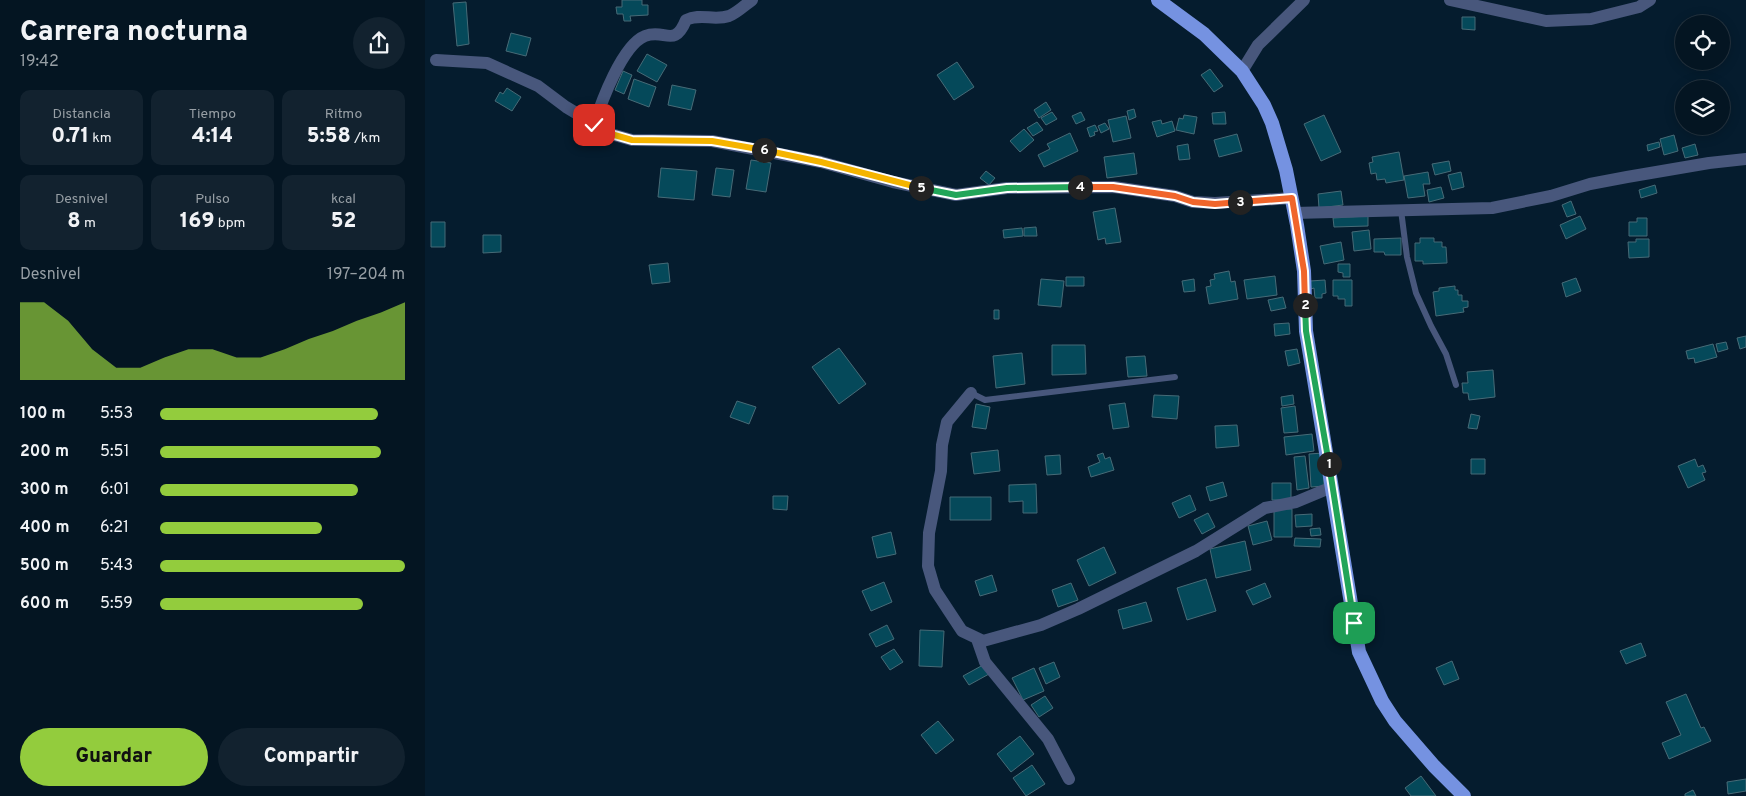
<!DOCTYPE html>
<html lang="es">
<meta charset="utf-8">
<style>
:root{--surface:#041522;--page:#12222f;--text:#f1f3f6;--muted:#979fa5;--line:#253440;--accent:#93cc3d}
body{margin:0;font-family:Overpass,sans-serif;background:var(--page);color:var(--text);height:100vh;display:flex;flex-direction:column;font-size:19px;white-space:nowrap}
*{box-sizing:border-box;margin:0}
p{font-size:16px;color:var(--muted)}
.icon{flex:none;width:28px;height:28px;fill:none;stroke:currentColor;stroke-width:2;stroke-linecap:round;stroke-linejoin:round}
.map{position:relative;flex:1;overflow:hidden}
.drawer{display:flex;flex-direction:column;background:var(--surface);width:425px}
.drawer>*{flex:none}
.tools{position:absolute;left:1250px;top:15px;display:grid;gap:10px}
.tools a{display:grid;place-items:center;width:55px;height:55px;border-radius:50%;background:var(--surface);box-shadow:0 2px 12px #0003,0 0 0 1px var(--line);font-size:25px}
.pin{position:absolute;display:grid;place-items:center;width:42px;height:42px;color:#fff;margin:-21px;border-radius:10px;box-shadow:0 2px 8px #0006}
.km{position:absolute;width:25px;height:25px;margin:-12px;border-radius:50%;background:#222;color:#fff;font-size:14px;line-height:25px;text-align:center}
.round{display:grid;place-items:center;flex:none;width:52px;height:52px;border-radius:26px;background:var(--page)}
.headline{display:flex;align-items:center;justify-content:space-between;height:85px;padding:0 20px}
h1{font-size:28px;font-weight:800;line-height:38px}
.metrics{display:grid;grid-template-columns:repeat(3,1fr);gap:8px;height:85px;padding:5px 20px}
.metrics div{display:grid;align-content:center;border-radius:10px;background:var(--page);text-align:center}
.metrics b{font-size:21px;font-weight:800}
.metrics small{font-size:14px;font-weight:400}
.metrics p{font-size:14px}
.chart{height:140px;padding:10px 20px}
.chart p{display:flex;justify-content:space-between}
.chart svg{width:100%;height:90px;margin-top:5px;fill:var(--accent);opacity:.7}
.button{display:flex;gap:10px;margin-top:auto;padding:10px 20px}
.button a{flex:1;height:58px;border-radius:30px;background:var(--accent);color:#111;font-size:20px;font-weight:800;line-height:58px;text-align:center}
.button a+a{background:var(--page);color:var(--text)}
ul{padding:0 20px;list-style:none;font-size:16px}
li{display:grid;grid-template-columns:80px 60px 1fr;align-items:center;height:38px}
li i{height:12px;border-radius:6px;background:var(--accent)}
main{display:flex;flex:1;min-height:0}
.map>svg:first-child{display:block}
.building{fill:#05495a;stroke:#476b77}
.lines{fill:none;stroke-linecap:round;stroke-linejoin:round}
.service{stroke:#48577c;stroke-width:6}
.minor{stroke:#48577c;stroke-width:12}
.primary{stroke:#7592e1;stroke-width:14}
.split-1-casing{stroke:#fff;stroke-width:10}
.split-2-casing{stroke:#fff;stroke-width:10}
.split-3-casing{stroke:#fff;stroke-width:10}
.split-4-casing{stroke:#fff;stroke-width:10}
.split-5-casing{stroke:#fff;stroke-width:10}
.split-6-casing{stroke:#fff;stroke-width:10}
.split-7-casing{stroke:#fff;stroke-width:10}
.split-1{stroke:#22a559;stroke-width:6}
.split-2{stroke:#22a559;stroke-width:6}
.split-3{stroke:#f0652b;stroke-width:6}
.split-4{stroke:#f0652b;stroke-width:6}
.split-5{stroke:#22a559;stroke-width:6}
.split-6{stroke:#f5b400;stroke-width:6}
.split-7{stroke:#f5b400;stroke-width:6}
</style>
<main>
<section class="drawer">
<div class="headline"><div><h1>Carrera nocturna</h1><p>19:42</p></div><a class="round"><svg class="icon" aria-label="share" viewBox="0 0 24 24"><path d="M12 15V3M7 8l5-5 5 5M5 13v7h14v-7"/></svg></a></div>
<div class="metrics">
<div><p>Distancia</p><b>0.71<small> km</small></b></div>
<div><p>Tiempo</p><b>4:14</b></div>
<div><p>Ritmo</p><b>5:58<small> /km</small></b></div>
</div>
<div class="metrics">
<div><p>Desnivel</p><b>8<small> m</small></b></div>
<div><p>Pulso</p><b>169<small> bpm</small></b></div>
<div><p>kcal</p><b>52</b></div>
</div>
<div class="chart"><p><span>Desnivel</span>197–204 m</p>
<svg viewBox="0 0 160 44" preserveAspectRatio="none"><path d="M0 44V6L10 6L20 15L30 29L40 38L50 38L60 33L70 29L80 29L90 33L100 33L110 29L120 24L130 20L140 15L150 11L160 6V44z"/></svg>
</div>
<ul>
<li><b>100 m</b>5:53<i style="width:89%"></i></li>
<li><b>200 m</b>5:51<i style="width:90%"></i></li>
<li><b>300 m</b>6:01<i style="width:81%"></i></li>
<li><b>400 m</b>6:21<i style="width:66%"></i></li>
<li><b>500 m</b>5:43<i style="width:100%"></i></li>
<li><b>600 m</b>5:59<i style="width:83%"></i></li>
</ul>
<div class="button"><a>Guardar</a><a>Compartir</a></div>
</section>
<div class="map">
<svg width="1321" height="796" viewBox="0 0 1321 796">
<rect width="100%" height="100%" fill="#051c2e"/>
<path class="building" d="M197,0H217V5H223V15L205,16L206,21H199L198,14H192L191,7H197Z
M41,2L44,44L32,46L28,3Z
M1037,17H1050V30L1037,29Z
M86,33L106,38L101,56L81,51Z
M222,54L242,65L232,82L212,71Z
M532,62L549,87L529,100L512,75Z
M785,69L798,86L789,92L776,75Z
M198,71L207,75L199,94L190,90Z
M209,79L231,87L224,107L203,99Z
M247,85L271,90L266,110L243,105Z
M82,88L96,97L87,111L70,101L75,92L78,94Z
M621,102L626,110L614,118L609,110Z
M709,109L711,117L704,120L702,111Z
M627,112L632,119L621,125L616,118Z
M656,112L660,120L651,124L647,116Z
M800,112L801,124H788L787,113Z
M759,115L772,117L769,134L751,130L754,118L758,119Z
M899,115L916,152L896,161L879,124Z
M701,116L706,138L688,142L683,120Z
M736,120L737,124L747,121L750,131L732,137L727,122Z
M612,122L618,130L608,136L602,128Z
M680,123L684,129L676,133L673,126Z
M670,125L673,131L669,132L670,135L665,137L662,128Z
M1271,126H1294L1273,133Z
M599,129L609,140L595,152L585,141Z
M645,133L653,151L619,167L613,155L625,149L622,144Z
M812,134L817,151L794,157L789,140Z
M1249,135L1253,151L1239,155L1235,139Z
M1234,142L1235,147L1223,151L1222,145Z
M763,144L765,159L754,160L752,146Z
M1270,144L1273,155L1260,158L1257,148Z
M974,152L979,180L961,183L960,179L952,180L951,173L946,174L944,163L948,162L947,157Z
M709,153L712,174L682,178L679,157Z
M326,160L346,163L341,192L321,189Z
M1024,161L1026,171L1010,175L1007,164Z
M236,168L272,171L269,200L233,197Z
M291,168L309,170L305,197L287,195Z
M561,171L570,178L564,185L555,178Z
M1003,172L1005,184H998L1000,196L983,198L979,176Z
M1036,172L1039,187L1027,190L1023,175Z
M1230,185L1232,193L1216,198L1214,190Z
M1016,187L1019,198L1004,202L1002,190Z
M916,191L918,205L894,208L893,194Z
M1146,201L1151,214L1142,217L1137,205Z
M690,208L696,242L681,244L680,238L673,240L668,212Z
M943,216V226L909,227L908,218Z
M1155,216L1161,229L1141,239L1135,225Z
M1212,218H1222V236H1204V222H1212Z
M6,222H20V247H6Z
M611,227L612,236H599V228Z
M597,228L598,236L579,238L578,230Z
M944,230L946,249L929,251L927,232Z
M58,235H76V252L58,253Z
M976,238V255H960L959,252H949V239Z
M995,238H1009V242H1017V247H1021L1022,263L998,264V261H990V243H995Z
M1211,239H1224V257L1204,258L1203,242H1211Z
M916,242L919,260L899,264L895,246Z
M243,263L245,282L227,284L224,265Z
M913,264H925V277H918V273L913,272Z
M804,271L806,282L810,281L813,299L784,304L781,287L786,286L785,280L790,279L789,274Z
M850,276L852,295L822,299L819,280Z
M641,277H659V286H641Z
M1151,278L1156,291L1141,297L1137,283Z
M616,279L639,281L636,307L613,305Z
M769,279L770,291L759,292L757,281Z
M900,280L901,293L897,294V298H890L889,288L886,289L885,281Z
M908,280H927V306H920V299H913V296H908Z
M1030,286V290H1033V295H1037V301H1043V307L1038,308L1039,312L1011,316L1008,292L1014,291V288Z
M858,297L861,308L846,311L843,300Z
M569,310H574V319H569Z
M864,323L865,334L850,336L849,324Z
M1321,336V347L1315,349L1312,338Z
M1301,342L1303,349L1293,352L1291,344Z
M1288,344L1292,357L1270,363L1269,358L1263,359L1261,351Z
M627,345H660L661,374L627,375Z
M414,348L441,384L414,404L387,367Z
M872,349L875,363L863,366L860,351Z
M597,353L600,384L571,388L568,356Z
M720,356L722,376L703,377L701,357Z
M1068,370L1070,397L1044,400L1043,393H1038L1037,383H1043L1042,372Z
M729,395L754,396L752,419L727,417Z
M868,395L869,404L857,406L856,397Z
M312,401L331,407L324,424L305,417Z
M700,403L704,427L688,429L684,405Z
M551,404L565,407L561,429L547,427Z
M870,406L873,432L859,433L856,408Z
M1046,414L1055,416L1052,429L1043,428Z
M812,425L814,446L791,448L790,426Z
M887,434L889,451L861,455L859,437Z
M573,450L575,471L549,474L546,453Z
M678,453L680,459L685,457L689,470L666,477L663,467L675,462L672,455Z
M898,453L899,486L886,487L884,454Z
M635,455L636,474L622,475L620,456Z
M880,456L884,488L872,490L869,457Z
M1046,459H1060V474H1046Z
M1270,459L1273,467L1278,465L1281,472L1277,473L1280,480L1263,488L1253,466Z
M798,482L802,496L785,501L781,487Z
M847,483H866V500H847Z
M611,484L612,513H598V501L584,502V485Z
M765,495L771,510L754,518L747,503Z
M348,496H363L362,510L348,509Z
M525,497H566V520H525Z
M849,509H867V537H849Z
M783,513L790,527L777,534L769,520Z
M887,514V526L871,527L870,515Z
M842,521L847,540L828,545L823,526Z
M895,528L896,535L886,536L885,529Z
M466,532L471,554L452,558L447,537Z
M870,538L896,539L895,547L869,546Z
M820,541L826,570L791,578L785,549Z
M679,547L691,573L664,586L652,560Z
M567,575L572,591L555,596L550,581Z
M781,579L791,611L762,620L752,588Z
M459,582L467,602L446,611L437,591Z
M646,583L653,600L633,607L627,590Z
M840,583L846,597L828,605L821,591Z
M721,602L727,621L698,629L693,610Z
M462,625L469,639L451,647L444,634Z
M495,630L519,631L517,667L494,666Z
M1216,643L1221,656L1201,664L1195,651Z
M469,649L478,662L465,670L456,657Z
M1027,661L1034,679L1019,685L1011,668Z
M629,662L635,677L621,684L614,668Z
M558,665L564,674L544,685L538,676Z
M609,668L619,691L598,700L587,678Z
M1261,694L1276,728L1279,727L1286,741L1244,759L1237,743L1256,735L1241,702Z
M620,696L628,708L614,717L606,705Z
M513,721L529,740L511,754L496,735Z
M595,736L609,754L586,772L572,754Z
M607,765L620,784L601,796L588,778Z
M996,776L1011,796H986L980,788Z
M1321,779V791L1303,794L1302,782Z
M1268,790L1271,796H1260V794Z"/>
<g class="lines">
<path class="service" d="M976,210L982,257L991,293L1006,326L1021,354L1031,385
M546,393L560,400L750,377"/>
<path class="minor" d="M1025,0L1121,21L1166,19L1214,7L1225,0
M11,60L62,63L113,86L141,107L186,134L207,140L287,141L396,162L468,182L531,195L582,188L689,187L750,196L768,202L790,203L867,198
M817,71L833,45L879,0
M169,125C176,103 197,45 220,36C240,28 249,49 261,20C275,13 289,21 304,16C312,13 320,5 327,0
M869,213L1067,208L1126,196L1165,184L1202,177L1284,163L1321,159
M546,393L522,422L517,445L516,471L504,533L503,566L510,590L537,631L558,641L616,625L653,609L771,551L840,508L871,502L907,487
M552,639L560,662L623,739L644,779"/>
<path class="primary" d="M733,0L779,34L817,71L839,105L847,123L861,170L872,225L879,271L881,331L934,652L957,701L970,721L1009,766L1039,796"/>
</g>
<g class="lines">
<g class="split-1-casing">
<path id="split-1" d="M904,464L929,623"/>
</g>
<g class="split-2-casing">
<path id="split-2" d="M880,305L881,331L904,464"/>
</g>
<g class="split-3-casing">
<path id="split-3" d="M815,202L867,198L879,271L880,305"/>
</g>
<g class="split-4-casing">
<path id="split-4" d="M655,187H688L750,196L768,202L790,204L815,202"/>
</g>
<g class="split-5-casing">
<path id="split-5" d="M496,188L531,195L582,188L655,187"/>
</g>
<g class="split-6-casing">
<path id="split-6" d="M339,150L396,162L496,188"/>
</g>
<g class="split-7-casing">
<path id="split-7" d="M169,125L186,134L207,140L287,141L339,150"/>
</g>
<use href="#split-1" class="split-1"/>
<use href="#split-2" class="split-2"/>
<use href="#split-3" class="split-3"/>
<use href="#split-4" class="split-4"/>
<use href="#split-5" class="split-5"/>
<use href="#split-6" class="split-6"/>
<use href="#split-7" class="split-7"/>
</g>
</svg>
<div class="tools">
<a><svg class="icon" aria-label="locate" viewBox="0 0 24 24"><circle cx="12" cy="12" r="6"/><path d="M12 2v4M12 18v4M2 12h4M18 12h4"/></svg></a>
<a><svg class="icon" aria-label="layers" viewBox="0 0 24 24"><path d="M12 4l9 5-9 5-9-5zM3 14l9 5 9-5"/></svg></a>
</div>
<div class="pin" style="left:929px;top:623px;background:#1e9e55"><svg class="icon" aria-label="arrive" viewBox="0 0 24 24"><path d="M6 21V4h12l-3 4 3 4H6"/></svg></div>
<div class="pin" style="left:169px;top:125px;background:#d93025"><svg class="icon" aria-label="check" viewBox="0 0 24 24"><path d="M5 12l5 5 9-10"/></svg></div>
<b class="km" style="left:904px;top:464px">1</b>
<b class="km" style="left:880px;top:305px">2</b>
<b class="km" style="left:815px;top:202px">3</b>
<b class="km" style="left:655px;top:187px">4</b>
<b class="km" style="left:496px;top:188px">5</b>
<b class="km" style="left:339px;top:150px">6</b>
</div>
</main>
